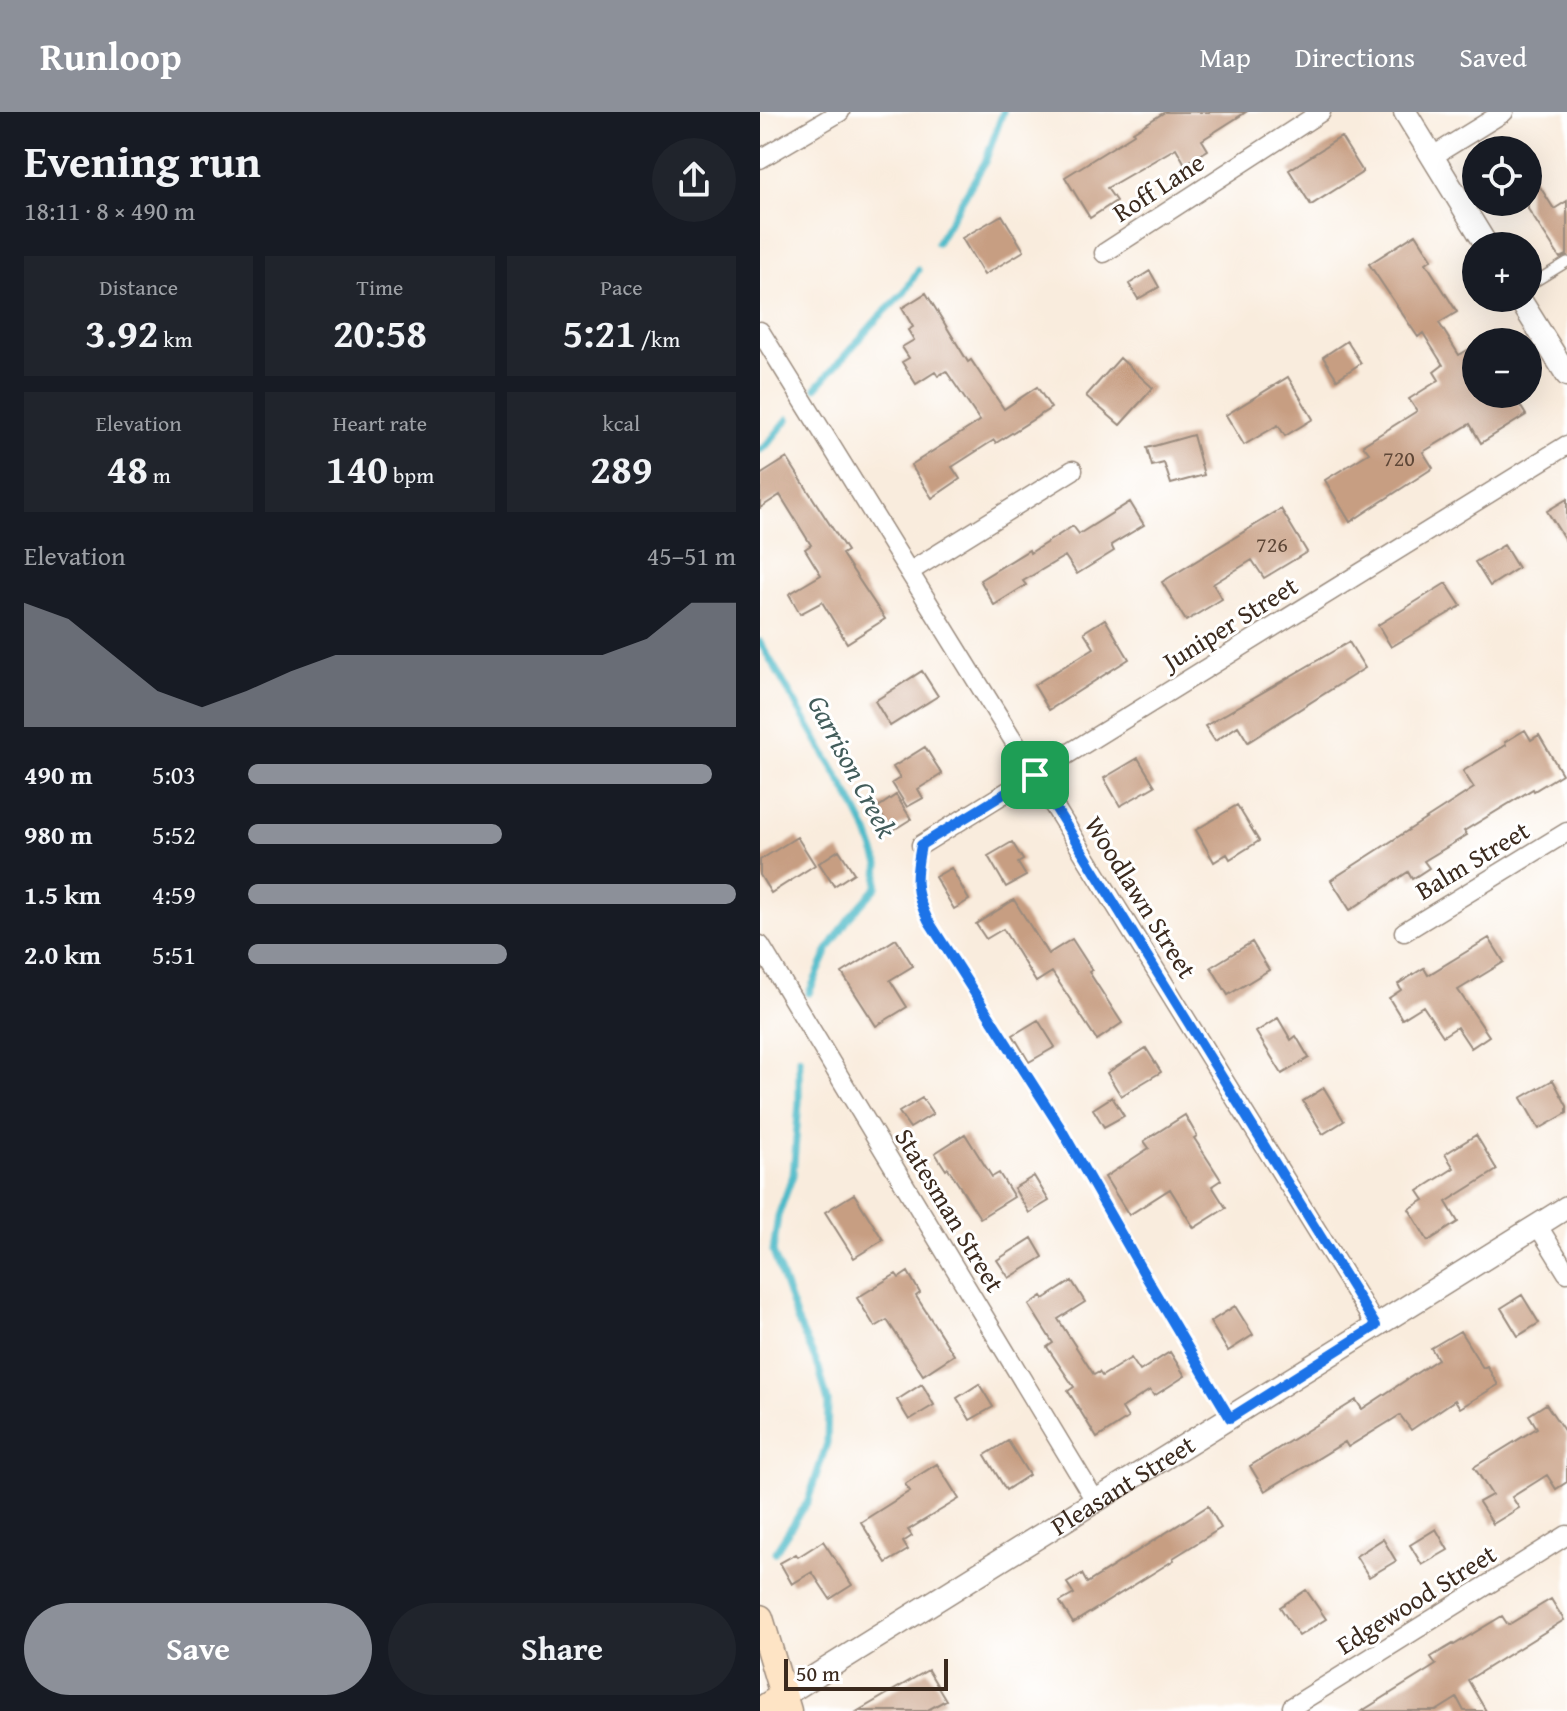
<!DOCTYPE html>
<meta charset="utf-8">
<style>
:root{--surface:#171b24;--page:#20242c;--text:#f1f3f6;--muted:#9ea1a6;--accent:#8c9099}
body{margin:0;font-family:"Gentium Book Plus",serif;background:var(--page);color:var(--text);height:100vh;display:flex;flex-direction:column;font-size:30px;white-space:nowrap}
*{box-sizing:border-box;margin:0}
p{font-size:26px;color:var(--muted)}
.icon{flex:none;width:44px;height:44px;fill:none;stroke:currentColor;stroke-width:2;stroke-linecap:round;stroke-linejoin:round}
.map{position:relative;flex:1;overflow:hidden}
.panel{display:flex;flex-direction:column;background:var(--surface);width:760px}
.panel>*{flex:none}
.tools{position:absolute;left:702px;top:24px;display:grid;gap:16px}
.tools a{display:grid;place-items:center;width:80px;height:80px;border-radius:50%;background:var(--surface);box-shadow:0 8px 32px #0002;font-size:40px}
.scale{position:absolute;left:24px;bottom:20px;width:164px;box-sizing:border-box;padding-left:8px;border:4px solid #3b2a1e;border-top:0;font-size:22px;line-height:28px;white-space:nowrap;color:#3b2a1e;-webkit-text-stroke:6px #fff;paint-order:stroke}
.pin{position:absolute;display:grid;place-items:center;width:68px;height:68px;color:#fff;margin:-34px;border-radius:16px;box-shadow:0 4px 12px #0006}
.round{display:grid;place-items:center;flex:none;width:84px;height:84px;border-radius:42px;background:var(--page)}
.head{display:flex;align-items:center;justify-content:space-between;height:136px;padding:0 24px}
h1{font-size:44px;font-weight:700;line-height:60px}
.metrics{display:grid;grid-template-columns:repeat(3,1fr);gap:12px;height:136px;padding:8px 24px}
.metrics div{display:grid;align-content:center;border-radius:0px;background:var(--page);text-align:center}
.metrics b{font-size:40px;font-weight:700}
.metrics small{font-size:22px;font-weight:400}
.metrics p{font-size:22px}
.chart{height:224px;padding:16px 24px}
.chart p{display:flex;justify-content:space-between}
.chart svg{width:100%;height:144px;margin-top:8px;fill:var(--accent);opacity:.7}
.cta{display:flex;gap:16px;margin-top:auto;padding:16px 24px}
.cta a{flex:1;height:92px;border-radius:48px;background:var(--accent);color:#fff;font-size:32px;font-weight:700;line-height:92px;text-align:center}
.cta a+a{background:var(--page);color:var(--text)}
ul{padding:0 24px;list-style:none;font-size:26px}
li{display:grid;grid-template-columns:128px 96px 1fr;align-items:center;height:60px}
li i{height:20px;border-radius:10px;background:var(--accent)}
header{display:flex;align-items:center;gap:48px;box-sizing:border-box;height:112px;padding:0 40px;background:var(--accent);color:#fff}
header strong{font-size:38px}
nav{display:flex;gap:44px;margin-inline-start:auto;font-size:28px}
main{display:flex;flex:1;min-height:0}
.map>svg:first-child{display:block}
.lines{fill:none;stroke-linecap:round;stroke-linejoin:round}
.stream{stroke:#4ebac8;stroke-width:7}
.building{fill:#c79e82}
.service-casing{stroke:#9a8b7e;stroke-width:12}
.minor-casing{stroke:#9a8b7e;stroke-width:21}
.tertiary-casing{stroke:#9a8b7e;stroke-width:25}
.secondary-casing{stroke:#9a8b7e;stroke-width:29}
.service{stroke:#fff;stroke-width:9}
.minor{stroke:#fff;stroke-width:18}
.tertiary{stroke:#fff;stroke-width:22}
.secondary{stroke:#fee4c5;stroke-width:26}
.route-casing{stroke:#fff;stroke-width:16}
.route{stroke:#1a73e8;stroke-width:10}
.labels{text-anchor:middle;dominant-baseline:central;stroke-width:6;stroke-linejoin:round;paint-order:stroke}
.number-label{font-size:22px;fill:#5e4737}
.street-label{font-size:26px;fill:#3b2a1e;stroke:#fff}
.water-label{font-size:28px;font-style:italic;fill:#425c5a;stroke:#fff}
</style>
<header>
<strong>Runloop</strong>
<nav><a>Map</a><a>Directions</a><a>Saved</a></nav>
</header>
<main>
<section class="panel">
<div class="head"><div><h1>Evening run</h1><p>18:11 · 8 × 490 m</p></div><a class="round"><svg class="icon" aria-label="share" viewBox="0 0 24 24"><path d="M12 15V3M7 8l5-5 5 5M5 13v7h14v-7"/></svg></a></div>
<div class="metrics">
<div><p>Distance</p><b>3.92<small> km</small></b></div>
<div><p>Time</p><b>20:58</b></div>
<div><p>Pace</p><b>5:21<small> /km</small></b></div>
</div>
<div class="metrics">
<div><p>Elevation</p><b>48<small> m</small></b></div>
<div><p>Heart rate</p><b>140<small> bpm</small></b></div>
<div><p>kcal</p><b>289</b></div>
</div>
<div class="chart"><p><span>Elevation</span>45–51 m</p>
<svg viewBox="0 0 160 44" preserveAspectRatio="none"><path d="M0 44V6L10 11L20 22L30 33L40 38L50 33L60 27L70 22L80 22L90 22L100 22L110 22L120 22L130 22L140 17L150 6L160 6V44z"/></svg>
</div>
<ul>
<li><b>490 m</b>5:03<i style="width:95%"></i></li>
<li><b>980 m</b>5:52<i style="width:52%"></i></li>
<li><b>1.5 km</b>4:59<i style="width:100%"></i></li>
<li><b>2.0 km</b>5:51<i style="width:53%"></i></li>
</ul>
<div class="cta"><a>Save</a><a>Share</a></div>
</section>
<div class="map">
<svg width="807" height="1599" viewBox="0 0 807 1599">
<rect width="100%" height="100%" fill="#fff"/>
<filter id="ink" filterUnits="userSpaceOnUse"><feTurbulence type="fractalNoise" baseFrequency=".0125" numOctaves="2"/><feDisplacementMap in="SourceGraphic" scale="16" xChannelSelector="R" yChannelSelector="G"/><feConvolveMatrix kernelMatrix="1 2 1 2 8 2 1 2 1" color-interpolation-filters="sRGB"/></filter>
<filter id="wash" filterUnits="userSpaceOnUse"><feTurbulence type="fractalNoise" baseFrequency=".006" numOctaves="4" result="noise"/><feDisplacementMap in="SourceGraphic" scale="32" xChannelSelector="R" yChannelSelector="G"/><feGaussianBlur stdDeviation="1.8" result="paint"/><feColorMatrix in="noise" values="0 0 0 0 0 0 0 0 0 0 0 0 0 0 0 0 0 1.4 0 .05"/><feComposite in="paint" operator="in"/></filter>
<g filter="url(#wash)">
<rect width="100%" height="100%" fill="#f9ecdd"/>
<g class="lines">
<path class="stream" d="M177,131L225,50L243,0
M56,276L119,205L145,180L158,158
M0,338L6,334L28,307
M0,530L91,687L108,721L119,752L117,775L89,806L69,836L49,881
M15,1440L48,1389L67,1331L68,1290L59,1256L37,1208L13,1140L18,1104L33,1063L39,990V946"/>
</g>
<g id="blocks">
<path class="building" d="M405,0H486L442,28L448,38L425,52L416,36L347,76L356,89L330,106L305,65L374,22L373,20Z
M581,25L603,60L551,93L529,58Z
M768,56L794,97L807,89V143L800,146L768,97Z
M242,103L264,139L224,163L202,126Z
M656,122L672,147L666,151L697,200L679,211L699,243L716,233V282H753L766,303L721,331L710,312L663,340L673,356L590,410L565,368L609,341L603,333L657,299L649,287L679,268L674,260L683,253L663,221L658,225L609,152Z
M390,159L399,175L378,187L369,172Z
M166,181L208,250L211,248L244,297L277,275L291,296L236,331L234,328L192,355L200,367L172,386L151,353L220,309L186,259L178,264L175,260L156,272L142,250L149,246L142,235L154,228L148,218L153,215L142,196Z
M587,229L601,251L577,267L563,245Z
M360,246L393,276L360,313L326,284Z
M528,265L553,307L525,324L518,313L484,333L466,303Z
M433,323L444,363L411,372L404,351L392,354L387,336Z
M27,346L87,439L82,442L125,507L87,531L62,490L40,502L29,482L61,463L45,437L51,433L20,383L0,396V363Z
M807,387V431L787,399Z
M370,390L384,413L351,433L354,439L317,462L305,444L263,469L266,473L234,493L220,468L269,438L270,441L313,414L319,422Z
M521,397L547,440L504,466L492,448L453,472L462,487L426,509L402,470Z
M744,433L758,456L730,474L715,450Z
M686,471L701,494L631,535L618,513Z
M345,507L369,547L289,598L274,573L334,536L324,520Z
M589,530L605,556L488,630L478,614L455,629L445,614Z
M162,559L178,584L130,614L115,589Z
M765,618L771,628L779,623L802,662L774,679L773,677L704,719L707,723L664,749L669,756L652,767L648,760L590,798L571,768L714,676L703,659L746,633L745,630Z
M165,635L182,662L158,677L163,686L147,695L132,671L140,666L133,655Z
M378,646L395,674L360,694L344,666Z
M136,683L151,707L132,719L117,696Z
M477,693L499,729L470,747L467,742L454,750L436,718Z
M37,725L55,753L11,781L0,763V748Z
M252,730L263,748L258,751L266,764L246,775L228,744Z
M79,738L94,761L74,774L59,751Z
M191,756L209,788L194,797L175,765Z
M254,788L288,842L312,827L332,858L329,860L362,911L337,928L292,860L276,870L243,817L226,827L216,812Z
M729,826L744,850L698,878L729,924L711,936L697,915L683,924L663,894L642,907L629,886L641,878L638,872L664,856L668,863Z
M136,827L153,854L130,868L147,895L116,914L82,861Z
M492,830L509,858L468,883L451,855Z
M518,906L531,928L536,924L549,946L522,962L496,920Z
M278,908L295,935L269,950L253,923Z
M386,936L401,960L361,984L347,961Z
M793,968L807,994V1001L779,1017L761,986Z
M564,976L584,1009L563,1022L543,989Z
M352,985L364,1004L344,1015L333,997Z
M162,986L173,1002L150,1016L139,1000Z
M425,1003L437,1024L434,1026L461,1068L452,1074L466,1096L434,1116L410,1077L369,1103L345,1065L389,1036L384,1029Z
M205,1022L232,1065L239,1061L254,1085L220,1106L188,1056L186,1058L175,1041Z
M716,1023L737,1058L686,1090L698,1110L668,1129L649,1097L664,1088L658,1079L694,1056L685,1042Z
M274,1064L289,1089L269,1101L254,1076Z
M94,1082L123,1128L94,1146L65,1100Z
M272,1126L283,1145L249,1166L237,1148Z
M148,1160L160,1181L156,1184L194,1243L163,1263L127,1208L115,1215L97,1186L136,1162L139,1166Z
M312,1169L325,1190L298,1207L334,1263L339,1260L342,1264L371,1246L380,1259L410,1240L425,1264L394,1284L390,1278L362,1296L368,1306L337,1326L308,1279L314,1275L287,1235L293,1231L269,1193L282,1184L284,1187Z
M762,1183L779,1211L758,1224L741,1196Z
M475,1194L493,1223L468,1239L450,1210Z
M700,1219L723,1256L727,1254L738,1273L700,1296L695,1288L651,1318L640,1303L588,1335L585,1330L505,1379L490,1354L596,1288L602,1297L678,1247L671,1236Z
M162,1272L174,1293L149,1308L137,1288Z
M219,1272L233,1295L210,1308L197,1286Z
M786,1292L807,1323V1370L796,1377L787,1363L752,1385L759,1396L733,1412L719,1390L732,1383L714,1355L777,1316L769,1303Z
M248,1329L269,1363L246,1378L225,1343Z
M177,1352L199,1387L148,1418L152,1424L143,1430L148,1438L126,1451L101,1410L150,1379L145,1372Z
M448,1394L461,1416L413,1446L414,1448L313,1511L300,1490L314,1482L307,1471L322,1462L327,1471Z
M676,1417L688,1438L662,1453L650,1433Z
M623,1427L636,1449L609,1465L596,1444Z
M63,1429L92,1473L70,1487L52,1460L32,1472L20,1451L36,1442L38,1445Z
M546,1478L566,1507L539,1524L520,1495Z
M791,1487L804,1508L708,1568L726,1599H704L697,1586L676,1599H602L676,1553L671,1545L693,1532L694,1533L742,1504L748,1513Z
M168,1558L186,1588L166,1599H98Z"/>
</g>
</g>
<g filter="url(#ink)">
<use href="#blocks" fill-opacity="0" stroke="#9a8b7e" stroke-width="2"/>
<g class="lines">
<g class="service-casing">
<path id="service" d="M768,174L807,150
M161,733C155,766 152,778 168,808L300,1015L383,1160L470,1306"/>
</g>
<g class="minor-casing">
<path id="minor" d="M673,44L744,0
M0,47L80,0
M344,141L561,0
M0,219L616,1214
M149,460L313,358
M161,733L807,333
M644,820L807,720
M0,833L336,1390
M778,1114L807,1161
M532,1595L807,1423"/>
</g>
<g class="tertiary-casing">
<g id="tertiary">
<path d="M645,0L727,134"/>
<path d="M759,186L807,263"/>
<path id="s1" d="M23,1584L807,1095"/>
</g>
</g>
<g class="secondary-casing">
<path id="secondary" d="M0,1506L28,1599
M0,1599L23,1584"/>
</g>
<use href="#service" class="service"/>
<use href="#minor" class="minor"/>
<use href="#tertiary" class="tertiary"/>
<use href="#secondary" class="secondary"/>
</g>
</g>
<g class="lines" filter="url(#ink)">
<g class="route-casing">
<path id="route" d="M275,663L616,1214L470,1306L383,1160L300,1015L168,808C153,779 155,765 161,733Z"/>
</g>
<use href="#route" class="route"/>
</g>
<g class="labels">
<g class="number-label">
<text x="639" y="346">720</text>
<text x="512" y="432">726</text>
</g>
<g class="street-label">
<text transform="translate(398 75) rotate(-33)">Roff Lane</text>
<text transform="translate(470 511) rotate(-32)">Juniper Street</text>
<text transform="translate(712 748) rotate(-31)">Balm Street</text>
<text transform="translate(381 785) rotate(58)">Woodlawn Street</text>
<text transform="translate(190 1098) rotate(59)">Statesman Street</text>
<text stroke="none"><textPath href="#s1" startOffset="400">Pleasant Street</textPath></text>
<text transform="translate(656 1487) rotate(-32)">Edgewood Street</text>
</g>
<g class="water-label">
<text transform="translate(93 654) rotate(62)">Garrison Creek</text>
</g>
</g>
</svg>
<div class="tools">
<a><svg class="icon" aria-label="locate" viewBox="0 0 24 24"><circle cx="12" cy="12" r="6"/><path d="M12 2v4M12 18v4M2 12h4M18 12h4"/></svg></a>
<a>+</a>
<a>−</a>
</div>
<div class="scale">50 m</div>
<div class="pin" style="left:275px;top:663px;background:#1e9e55"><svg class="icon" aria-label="arrive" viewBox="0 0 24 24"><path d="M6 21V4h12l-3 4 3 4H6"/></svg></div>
</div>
</main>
